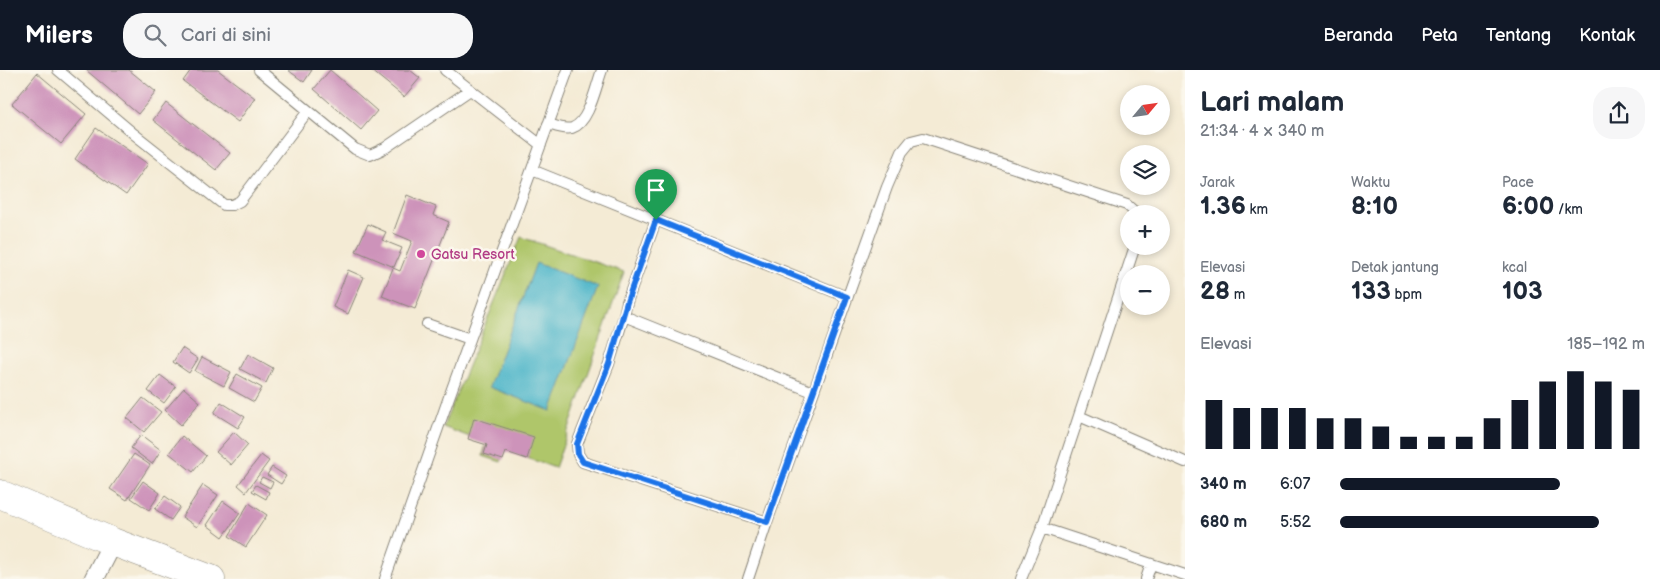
<!DOCTYPE html>
<html lang="id">
<meta charset="utf-8">
<style>
:root{--surface:#fff;--page:#f6f6f7;--text:#1f2937;--muted:#747a83;--accent:#111827}
body{margin:0;font-family:"Balsamiq Sans",sans-serif;background:var(--page);color:var(--text);height:100vh;display:flex;flex-direction:column;font-size:19px;white-space:nowrap}
*{box-sizing:border-box;margin:0}
p{font-size:16px;color:var(--muted)}
.icon{flex:none;width:28px;height:28px;fill:none;stroke:currentColor;stroke-width:2;stroke-linecap:round;stroke-linejoin:round}
.map{position:relative;flex:1;overflow:hidden}
.side{display:flex;flex-direction:column;background:var(--surface);width:475px}
.side>*{flex:none}
.needle{width:32px;rotate:61deg}
.tools{position:absolute;left:1120px;top:15px;display:grid;gap:10px}
.tools a{display:grid;place-items:center;width:50px;height:50px;border-radius:50%;background:var(--surface);box-shadow:0 2px 8px #0003;font-size:25px}
.pin{position:absolute;display:grid;place-items:center;width:42px;height:42px;color:#fff;margin:-51px -21px;border-radius:50% 50% 50% 0;rotate:-45deg;box-shadow:0 0 5px #0007}
.pin .icon{rotate:45deg}
.round{display:grid;place-items:center;flex:none;width:52px;height:52px;border-radius:20px;background:var(--page)}
.summary{display:flex;align-items:center;justify-content:space-between;height:85px;padding:0 15px}
h1{font-size:28px;font-weight:800;line-height:38px}
.figures{display:grid;grid-template-columns:repeat(3,1fr);gap:8px;height:85px;padding:5px 15px}
.figures div{display:grid;align-content:center}
.figures b{font-size:25px;font-weight:800}
.figures small{font-size:14px;font-weight:400}
.figures p{font-size:14px}
.chart{height:140px;padding:10px 15px}
.chart p{display:flex;justify-content:space-between}
.chart svg{width:100%;height:90px;margin-top:5px;stroke:var(--accent);stroke-width:6}
ul{padding:0 15px;list-style:none;font-size:16px}
li{display:grid;grid-template-columns:80px 60px 1fr;align-items:center;height:38px}
li i{height:12px;border-radius:6px;background:var(--accent)}
header{display:flex;align-items:center;gap:30px;box-sizing:border-box;height:70px;padding:0 25px;background:var(--accent);color:#fff}
header strong{font-size:24px}
nav{display:flex;gap:28px;margin-inline-start:auto;font-size:18px}
.search{width:350px;height:45px;background:var(--page);display:flex;align-items:center;gap:12px;box-sizing:border-box;padding:0 18px;border-radius:20px;color:var(--muted);font-size:19px}
main{display:flex;flex:1;min-height:0}
.map>svg:first-child{display:block}
.green{fill:#afc66b;stroke:#667144}
.water{fill:#4ab4c8;stroke:#336872}
.building{fill:#cd93ba}
.lines{fill:none;stroke-linecap:round;stroke-linejoin:round}
.service-casing{stroke:#888478;stroke-width:12}
.minor-casing{stroke:#888478;stroke-width:21}
.primary-casing{stroke:#888478;stroke-width:29}
.service{stroke:#fff;stroke-width:10}
.minor{stroke:#fff;stroke-width:19}
.primary{stroke:#fff;stroke-width:28}
.route-casing{stroke:#fff;stroke-width:10}
.route{stroke:#1a73e8;stroke-width:6}
.hotel-dot{fill:#d1479c;stroke:#fbf7ec;stroke-width:2}
.labels{text-anchor:middle;dominant-baseline:central;stroke-width:5;stroke-linejoin:round;paint-order:stroke}
.hotel-label{font-size:14px;fill:#b23c85;stroke:#fbf7ec;text-anchor:start}
</style>
<header>
<strong>Milers</strong>
<div class="search"><svg class="icon" aria-label="search" viewBox="0 0 24 24"><circle cx="10" cy="10" r="6"/><path d="M15 15l6 6"/></svg>Cari di sini</div>
<nav><a>Beranda</a><a>Peta</a><a>Tentang</a><a>Kontak</a></nav>
</header>
<main>
<div class="map">
<svg width="1185" height="509" viewBox="0 0 1185 509">
<rect width="100%" height="100%" fill="#fbf7ec"/>
<filter id="ink" filterUnits="userSpaceOnUse"><feTurbulence type="fractalNoise" baseFrequency=".02" numOctaves="2"/><feDisplacementMap in="SourceGraphic" scale="10" xChannelSelector="R" yChannelSelector="G"/><feConvolveMatrix kernelMatrix="1 2 1 2 8 2 1 2 1" color-interpolation-filters="sRGB"/></filter>
<filter id="wash" filterUnits="userSpaceOnUse"><feTurbulence type="fractalNoise" baseFrequency=".0096" numOctaves="4" result="noise"/><feDisplacementMap in="SourceGraphic" scale="20" xChannelSelector="R" yChannelSelector="G"/><feGaussianBlur stdDeviation="1.12" result="paint"/><feColorMatrix in="noise" values="0 0 0 0 0 0 0 0 0 0 0 0 0 0 0 0 0 1.4 0 .05"/><feComposite in="paint" operator="in"/></filter>
<g filter="url(#wash)">
<rect width="100%" height="100%" fill="#f4ebd5"/>
<path class="green" d="M521,167L624,202L555,398L505,380L501,392L483,386L486,373L443,357Z"/>
<path class="water" d="M536,193L598,217L551,341L489,317Z"/>
<g id="blocks">
<path class="building" d="M86,0H129L156,22L138,44Z
M191,0H218L255,28L238,52L183,11Z
M288,0H312L304,12Z
M330,0L377,41L361,60L314,19Z
M371,0H410L420,8L404,27Z
M37,3L86,44L61,74L12,34Z
M166,33L230,83L216,100L153,50Z
M96,58L148,94L126,125L75,89Z
M407,125L436,137L433,145L449,152L415,239L382,226L393,198L400,201L412,171L393,163Z
M368,154L386,162L382,170L402,178L394,197L356,181Z
M348,200L364,207L348,244L333,237Z
M182,278L198,289L189,303L173,292Z
M248,284L273,298L266,313L240,299Z
M202,287L231,302L224,316L195,301Z
M237,304L262,318L254,332L229,318Z
M160,305L176,317L164,333L148,321Z
M184,318L200,332L181,355L165,340Z
M143,328L161,342L144,362L127,348Z
M221,332L245,347L238,358L214,343Z
M474,348L534,367L527,389L506,382L503,390L484,384L487,375L468,369Z
M234,362L248,375L231,395L216,382Z
M141,365L161,380L152,394L131,378Z
M182,366L206,386L193,402L169,383Z
M134,384L150,395L127,430L110,419Z
M261,385L269,391L246,422L238,415Z
M272,397L286,406L281,414L267,405Z
M262,407L273,412L270,418L259,412Z
M143,411L160,423L149,440L131,428Z
M203,415L218,425L197,457L182,447Z
M256,415L269,422L266,429L252,421Z
M165,426L180,437L171,450L155,439Z
M223,431L240,443L223,467L207,455Z
M249,433L267,445L246,477L229,466Z"/>
</g>
</g>
<g filter="url(#ink)">
<use href="#blocks" fill-opacity="0" stroke="#888478" stroke-width="1"/>
<g class="lines">
<g class="service-casing">
<path id="service" d="M58,0L134,64L224,135H232L240,131L308,41
M259,0L355,79L370,85L385,78L470,20
M445,0L541,75
M548,54C555,56 564,60 572,58C589,53 596,16 602,0
M532,100L847,227
M656,150L627,232L624,246L813,322
M624,246L609,294L577,374L578,384L583,392L767,452
M427,254L470,269
M1079,346L1185,392
M1042,458L1185,505
M385,509L449,327L568,0
M748,509L767,452L887,117L902,82L911,71L923,68L1127,135L1137,144
M1021,509L1042,458L1135,176
M1146,509L1151,494"/>
</g>
<g class="minor-casing">
<path id="minor" d="M94,509L113,472"/>
</g>
<g class="primary-casing">
<path id="primary" d="M0,424L113,472L211,509"/>
</g>
<use href="#service" class="service"/>
<use href="#minor" class="minor"/>
<use href="#primary" class="primary"/>
</g>
</g>
<g class="lines" filter="url(#ink)">
<g class="route-casing">
<path id="route" d="M656,150L847,227L767,452L583,392L578,384L577,374L609,294L627,232Z"/>
</g>
<use href="#route" class="route"/>
</g>
<circle class="hotel-dot" cx="421" cy="184" r="5"/>
<g class="labels">
<g class="hotel-label">
<text x="431" y="184">Gatsu Resort</text>
</g>
</g>
</svg>
<div class="tools">
<a><svg class="needle" viewBox="-14 -14 28 28"><path d="M0-13l5 13h-10z" fill="#e53935"/><path d="M0 13l5-13h-10z" fill="#747a83"/></svg></a>
<a><svg class="icon" aria-label="layers" viewBox="0 0 24 24"><path d="M12 4l9 5-9 5-9-5zM3 14l9 5 9-5"/></svg></a>
<a>+</a>
<a>−</a>
</div>
<div class="pin" style="left:656px;top:150px;background:#1e9e55"><svg class="icon" aria-label="arrive" viewBox="0 0 24 24"><path d="M6 21V4h12l-3 4 3 4H6"/></svg></div>
</div>
<section class="side">
<div class="summary"><div><h1>Lari malam</h1><p>21:34 · 4 × 340 m</p></div><a class="round"><svg class="icon" aria-label="share" viewBox="0 0 24 24"><path d="M12 15V3M7 8l5-5 5 5M5 13v7h14v-7"/></svg></a></div>
<div class="figures">
<div><p>Jarak</p><b>1.36<small> km</small></b></div>
<div><p>Waktu</p><b>8:10</b></div>
<div><p>Pace</p><b>6:00<small> /km</small></b></div>
</div>
<div class="figures">
<div><p>Elevasi</p><b>28<small> m</small></b></div>
<div><p>Detak jantung</p><b>133<small> bpm</small></b></div>
<div><p>kcal</p><b>103</b></div>
</div>
<div class="chart"><p><span>Elevasi</span>185–192 m</p>
<svg viewBox="0 0 160 44" preserveAspectRatio="none"><path d="M5 44V20M15 44V24M25 44V24M35 44V24M45 44V29M55 44V29M65 44V33M75 44V38M85 44V38M95 44V38M105 44V29M115 44V20M125 44V11M135 44V6M145 44V11M155 44V15"/></svg>
</div>
<ul>
<li><b>340 m</b>6:07<i style="width:72%"></i></li>
<li><b>680 m</b>5:52<i style="width:85%"></i></li>
</ul>
</section>
</main>
